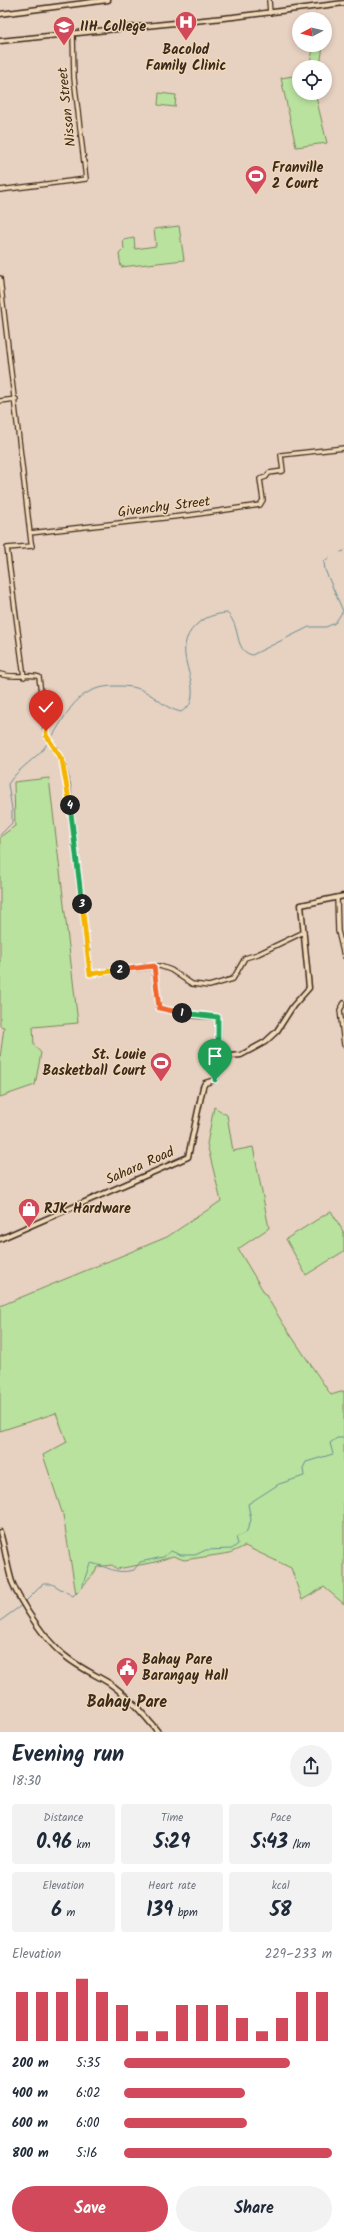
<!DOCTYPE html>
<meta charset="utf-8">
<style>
:root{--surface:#fff;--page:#f2f2f3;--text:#1f2937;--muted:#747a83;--accent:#d1495b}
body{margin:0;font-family:Kalam,sans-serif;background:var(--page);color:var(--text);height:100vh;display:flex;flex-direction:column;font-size:15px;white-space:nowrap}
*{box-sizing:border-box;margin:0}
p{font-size:13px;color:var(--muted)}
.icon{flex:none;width:22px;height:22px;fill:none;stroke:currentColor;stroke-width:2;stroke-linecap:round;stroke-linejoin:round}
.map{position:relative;height:1732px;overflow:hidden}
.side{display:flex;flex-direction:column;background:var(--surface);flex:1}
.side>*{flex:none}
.needle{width:26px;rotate:263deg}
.fabs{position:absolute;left:292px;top:12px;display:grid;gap:8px}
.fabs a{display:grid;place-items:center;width:40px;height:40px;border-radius:50%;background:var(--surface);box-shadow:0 2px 6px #0003;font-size:20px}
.pin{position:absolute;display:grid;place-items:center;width:34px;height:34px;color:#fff;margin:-41px -17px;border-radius:50% 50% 50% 0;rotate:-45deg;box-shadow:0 0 4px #0007}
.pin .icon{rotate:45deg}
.km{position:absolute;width:20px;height:20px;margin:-10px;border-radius:50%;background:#222;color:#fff;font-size:11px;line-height:20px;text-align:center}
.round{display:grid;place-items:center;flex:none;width:42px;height:42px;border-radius:21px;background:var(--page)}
.overview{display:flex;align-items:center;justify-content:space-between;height:68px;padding:0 12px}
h1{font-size:22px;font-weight:800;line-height:30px}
.metrics{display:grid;grid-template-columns:repeat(3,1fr);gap:6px;height:68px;padding:4px 12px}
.metrics div{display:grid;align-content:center;border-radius:4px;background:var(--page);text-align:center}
.metrics b{font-size:20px;font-weight:800}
.metrics small{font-size:11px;font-weight:400}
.metrics p{font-size:11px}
.chart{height:112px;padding:8px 12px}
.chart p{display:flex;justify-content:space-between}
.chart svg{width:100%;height:72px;margin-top:4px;stroke:var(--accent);stroke-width:6}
.button{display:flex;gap:8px;margin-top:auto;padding:8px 12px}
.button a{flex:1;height:46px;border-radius:24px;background:var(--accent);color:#fff;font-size:16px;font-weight:800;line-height:46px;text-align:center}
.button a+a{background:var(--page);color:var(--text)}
ul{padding:0 12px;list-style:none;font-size:13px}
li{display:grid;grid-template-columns:64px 48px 1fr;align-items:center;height:30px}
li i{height:10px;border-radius:5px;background:var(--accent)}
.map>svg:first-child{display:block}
.green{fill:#b9e29e;stroke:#7a865e}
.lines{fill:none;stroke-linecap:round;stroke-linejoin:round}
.stream{stroke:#679094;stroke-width:1}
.tertiary-casing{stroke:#3b2a1e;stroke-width:6}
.secondary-casing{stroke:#3b2a1e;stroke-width:7}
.tertiary{stroke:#f0d8b8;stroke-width:3.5}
.secondary{stroke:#f0d8b8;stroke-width:4}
.split-1-casing{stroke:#fff;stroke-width:8}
.split-2-casing{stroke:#fff;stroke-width:8}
.split-3-casing{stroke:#fff;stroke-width:8}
.split-4-casing{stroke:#fff;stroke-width:8}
.split-5-casing{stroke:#fff;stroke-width:8}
.split-1{stroke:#22a559;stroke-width:5}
.split-2{stroke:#f0652b;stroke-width:5}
.split-3{stroke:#f5b400;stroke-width:5}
.split-4{stroke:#22a559;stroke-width:5}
.split-5{stroke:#f5b400;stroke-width:5}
.labels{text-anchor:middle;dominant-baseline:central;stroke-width:3;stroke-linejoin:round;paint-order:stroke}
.poi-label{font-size:14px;font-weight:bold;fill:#3b2a1e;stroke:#f0d8b8;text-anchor:start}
.street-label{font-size:14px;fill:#3b2a1e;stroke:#f0d8b8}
.quarter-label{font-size:16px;font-weight:bold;fill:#3b2a1e;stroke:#f0d8b8}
</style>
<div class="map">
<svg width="344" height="1732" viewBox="0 0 344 1732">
<rect width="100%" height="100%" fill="#e7d1c1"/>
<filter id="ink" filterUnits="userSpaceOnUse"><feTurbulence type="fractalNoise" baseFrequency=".025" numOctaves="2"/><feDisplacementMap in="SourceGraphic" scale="8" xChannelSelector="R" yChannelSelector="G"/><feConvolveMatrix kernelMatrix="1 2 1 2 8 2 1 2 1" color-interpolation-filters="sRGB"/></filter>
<g filter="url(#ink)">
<path class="green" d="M314,45H323L320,67H309Z
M299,75V93H315L327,143L296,147L281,78Z
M159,93L176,95L175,107L158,105Z
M179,226L184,260L121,267L119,254L124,249L123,240L134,238L135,249L156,246L154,229Z
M49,778L78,1023L33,1027L34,1045L41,1053L35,1085L0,1097V1058L4,1027L0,1026V837L15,826L14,782Z
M214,1107L227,1115L233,1151L253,1147L269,1228L238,1249L282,1322L331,1395L344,1391V1604L324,1587L302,1600L291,1568L245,1546L230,1553L184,1560L173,1556L156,1562L117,1569L112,1565L97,1567C93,1578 83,1584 76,1594L63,1515L43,1455L67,1442L56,1413L0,1431V1306L167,1237L221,1201L207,1144Z
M331,1211L344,1233V1251L306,1275L286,1239Z"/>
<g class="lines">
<path class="stream" d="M341,552L344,551
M50,740C68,713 76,687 114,686C123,686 135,686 144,691C158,698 164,708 181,712C185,709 190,706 191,701C198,676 170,650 196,625C205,617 215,614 227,613C242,627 233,650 252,655L309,627H326L335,623L343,611L325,570L324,562L329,557
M0,835L12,823V809L8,784C20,766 37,759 48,743
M24,1603L43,1584H52L73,1596L82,1587L90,1563C109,1566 113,1575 134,1570L140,1562L163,1557L171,1551L181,1555H195L206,1550L232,1549L238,1544L236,1537L246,1533L251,1520L248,1504L279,1484L304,1476L303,1468L306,1462L333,1454L330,1443L337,1438H344
M0,1621L22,1605"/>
<g class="tertiary-casing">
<path id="tertiary" d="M269,0L270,13
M0,190L86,179L74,78L73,33
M0,278L31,542L32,546L7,548L24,677
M0,401L16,399
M30,533L191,515L260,505L263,500L260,479L266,477L269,473L283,471L281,455L344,448
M0,674C14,679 33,673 39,677L46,735L62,760L68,786L90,974L160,966L171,970L192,984L209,986L233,979L245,958L258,954L304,932
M337,897L338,931L344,956
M154,966L159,1008L194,1016L218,1017L219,1057
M344,1003L340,1010L344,1045"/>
</g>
<g class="secondary-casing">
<path id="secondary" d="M0,14L108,0
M0,41L233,17L344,3
M0,1239L188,1157L203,1087L205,1083L215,1080L219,1057L241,1055L265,1042L277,1031L293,1006L309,988L301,905L344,896
M0,1532C5,1548 7,1566 12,1582C21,1604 46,1642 65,1656C78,1667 94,1674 109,1683C128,1696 143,1713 158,1732"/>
</g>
<use href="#tertiary" class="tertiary"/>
<use href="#secondary" class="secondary"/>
</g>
</g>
<g class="lines" filter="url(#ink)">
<g class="split-1-casing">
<path id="split-1" d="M182,1013L218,1017V1057L215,1080"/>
</g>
<g class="split-2-casing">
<path id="split-2" d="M120,970L154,966L159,1008L182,1013"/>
</g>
<g class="split-3-casing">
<path id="split-3" d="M82,904L90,974L120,970"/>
</g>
<g class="split-4-casing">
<path id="split-4" d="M70,805L82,904"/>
</g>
<g class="split-5-casing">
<path id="split-5" d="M46,731V735L62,760L70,805"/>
</g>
<use href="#split-1" class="split-1"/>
<use href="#split-2" class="split-2"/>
<use href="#split-3" class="split-3"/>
<use href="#split-4" class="split-4"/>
<use href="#split-5" class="split-5"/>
</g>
<defs>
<g id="hospital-pin" transform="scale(1.15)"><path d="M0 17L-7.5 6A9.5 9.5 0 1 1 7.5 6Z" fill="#d1495b" stroke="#f0d8b8"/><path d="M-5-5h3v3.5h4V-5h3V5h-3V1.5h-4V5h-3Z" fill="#fff"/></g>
<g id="university-pin" transform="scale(1.15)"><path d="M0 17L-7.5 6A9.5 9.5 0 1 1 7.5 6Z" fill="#d1495b" stroke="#f0d8b8"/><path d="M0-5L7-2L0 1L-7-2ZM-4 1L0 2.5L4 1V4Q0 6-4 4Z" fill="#fff"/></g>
<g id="stadium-pin" transform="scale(1.15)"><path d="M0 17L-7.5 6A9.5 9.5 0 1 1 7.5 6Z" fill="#d1495b" stroke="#f0d8b8"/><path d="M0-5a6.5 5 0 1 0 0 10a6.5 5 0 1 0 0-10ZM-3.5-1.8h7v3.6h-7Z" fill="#fff"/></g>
<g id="shop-pin" transform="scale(1.15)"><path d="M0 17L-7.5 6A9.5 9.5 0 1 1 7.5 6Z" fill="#d1495b" stroke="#f0d8b8"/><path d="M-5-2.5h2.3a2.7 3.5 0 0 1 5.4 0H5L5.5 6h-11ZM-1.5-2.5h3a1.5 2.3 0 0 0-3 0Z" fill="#fff"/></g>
<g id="civic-pin" transform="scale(1.15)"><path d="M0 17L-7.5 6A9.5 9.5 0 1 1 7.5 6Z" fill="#d1495b" stroke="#f0d8b8"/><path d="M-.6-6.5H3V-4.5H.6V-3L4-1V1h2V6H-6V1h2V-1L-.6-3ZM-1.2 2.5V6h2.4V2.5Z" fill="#fff"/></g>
</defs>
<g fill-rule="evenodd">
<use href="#hospital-pin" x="186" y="22"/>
<use href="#university-pin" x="64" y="27"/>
<use href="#stadium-pin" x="256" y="176"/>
<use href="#stadium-pin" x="161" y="1063"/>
<use href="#shop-pin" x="29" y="1209"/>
<use href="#civic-pin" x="127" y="1668"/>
</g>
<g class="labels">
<g class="poi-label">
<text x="80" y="27">IIH College</text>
<text x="186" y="50" text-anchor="middle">Bacolod<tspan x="186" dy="16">Family Clinic</tspan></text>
<text x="272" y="168">Franville<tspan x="272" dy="16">2 Court</tspan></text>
<text x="146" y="1055" text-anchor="end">St. Louie<tspan x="146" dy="16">Basketball Court</tspan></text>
<text x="44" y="1209">RJK Hardware</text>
<text x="142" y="1660">Bahay Pare<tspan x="142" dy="16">Barangay Hall</tspan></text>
</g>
<g class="street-label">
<text transform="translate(67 107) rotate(-96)">Nissan Street</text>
<text transform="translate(164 507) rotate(-7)">Givenchy Street</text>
<text transform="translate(140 1166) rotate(-24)">Sahara Road</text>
</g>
<g class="quarter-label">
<text x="127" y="1702">Bahay Pare</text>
</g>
</g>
</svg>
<div class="fabs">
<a><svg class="needle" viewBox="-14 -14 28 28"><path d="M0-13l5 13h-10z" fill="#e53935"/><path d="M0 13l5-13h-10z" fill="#747a83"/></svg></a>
<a><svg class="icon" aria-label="locate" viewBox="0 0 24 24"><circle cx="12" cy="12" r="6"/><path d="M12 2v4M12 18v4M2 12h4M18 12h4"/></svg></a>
</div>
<div class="pin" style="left:215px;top:1080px;background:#1e9e55"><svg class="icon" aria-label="arrive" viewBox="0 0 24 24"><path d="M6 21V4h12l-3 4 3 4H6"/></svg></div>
<div class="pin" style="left:46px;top:731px;background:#d93025"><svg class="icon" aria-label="check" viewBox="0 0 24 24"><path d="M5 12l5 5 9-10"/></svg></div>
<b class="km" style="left:182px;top:1013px">1</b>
<b class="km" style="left:120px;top:970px">2</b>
<b class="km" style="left:82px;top:904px">3</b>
<b class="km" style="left:70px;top:805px">4</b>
</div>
<section class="side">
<div class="overview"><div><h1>Evening run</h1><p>18:30</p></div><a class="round"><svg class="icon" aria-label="share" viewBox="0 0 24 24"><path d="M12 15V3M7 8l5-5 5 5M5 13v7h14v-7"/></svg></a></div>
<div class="metrics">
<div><p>Distance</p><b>0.96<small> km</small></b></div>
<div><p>Time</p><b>5:29</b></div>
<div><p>Pace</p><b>5:43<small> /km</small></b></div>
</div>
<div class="metrics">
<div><p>Elevation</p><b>6<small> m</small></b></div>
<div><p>Heart rate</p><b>139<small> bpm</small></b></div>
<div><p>kcal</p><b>58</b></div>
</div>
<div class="chart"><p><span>Elevation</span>229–233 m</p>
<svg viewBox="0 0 160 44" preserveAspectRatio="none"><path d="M5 44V14M15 44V14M25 44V14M35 44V6M45 44V14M55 44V22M65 44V38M75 44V38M85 44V22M95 44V22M105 44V22M115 44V30M125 44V38M135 44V30M145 44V14M155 44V14"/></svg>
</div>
<ul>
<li><b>200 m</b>5:35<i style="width:80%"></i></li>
<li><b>400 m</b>6:02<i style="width:58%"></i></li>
<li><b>600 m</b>6:00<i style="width:59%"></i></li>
<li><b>800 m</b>5:16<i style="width:100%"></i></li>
</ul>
<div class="button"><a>Save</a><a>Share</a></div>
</section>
